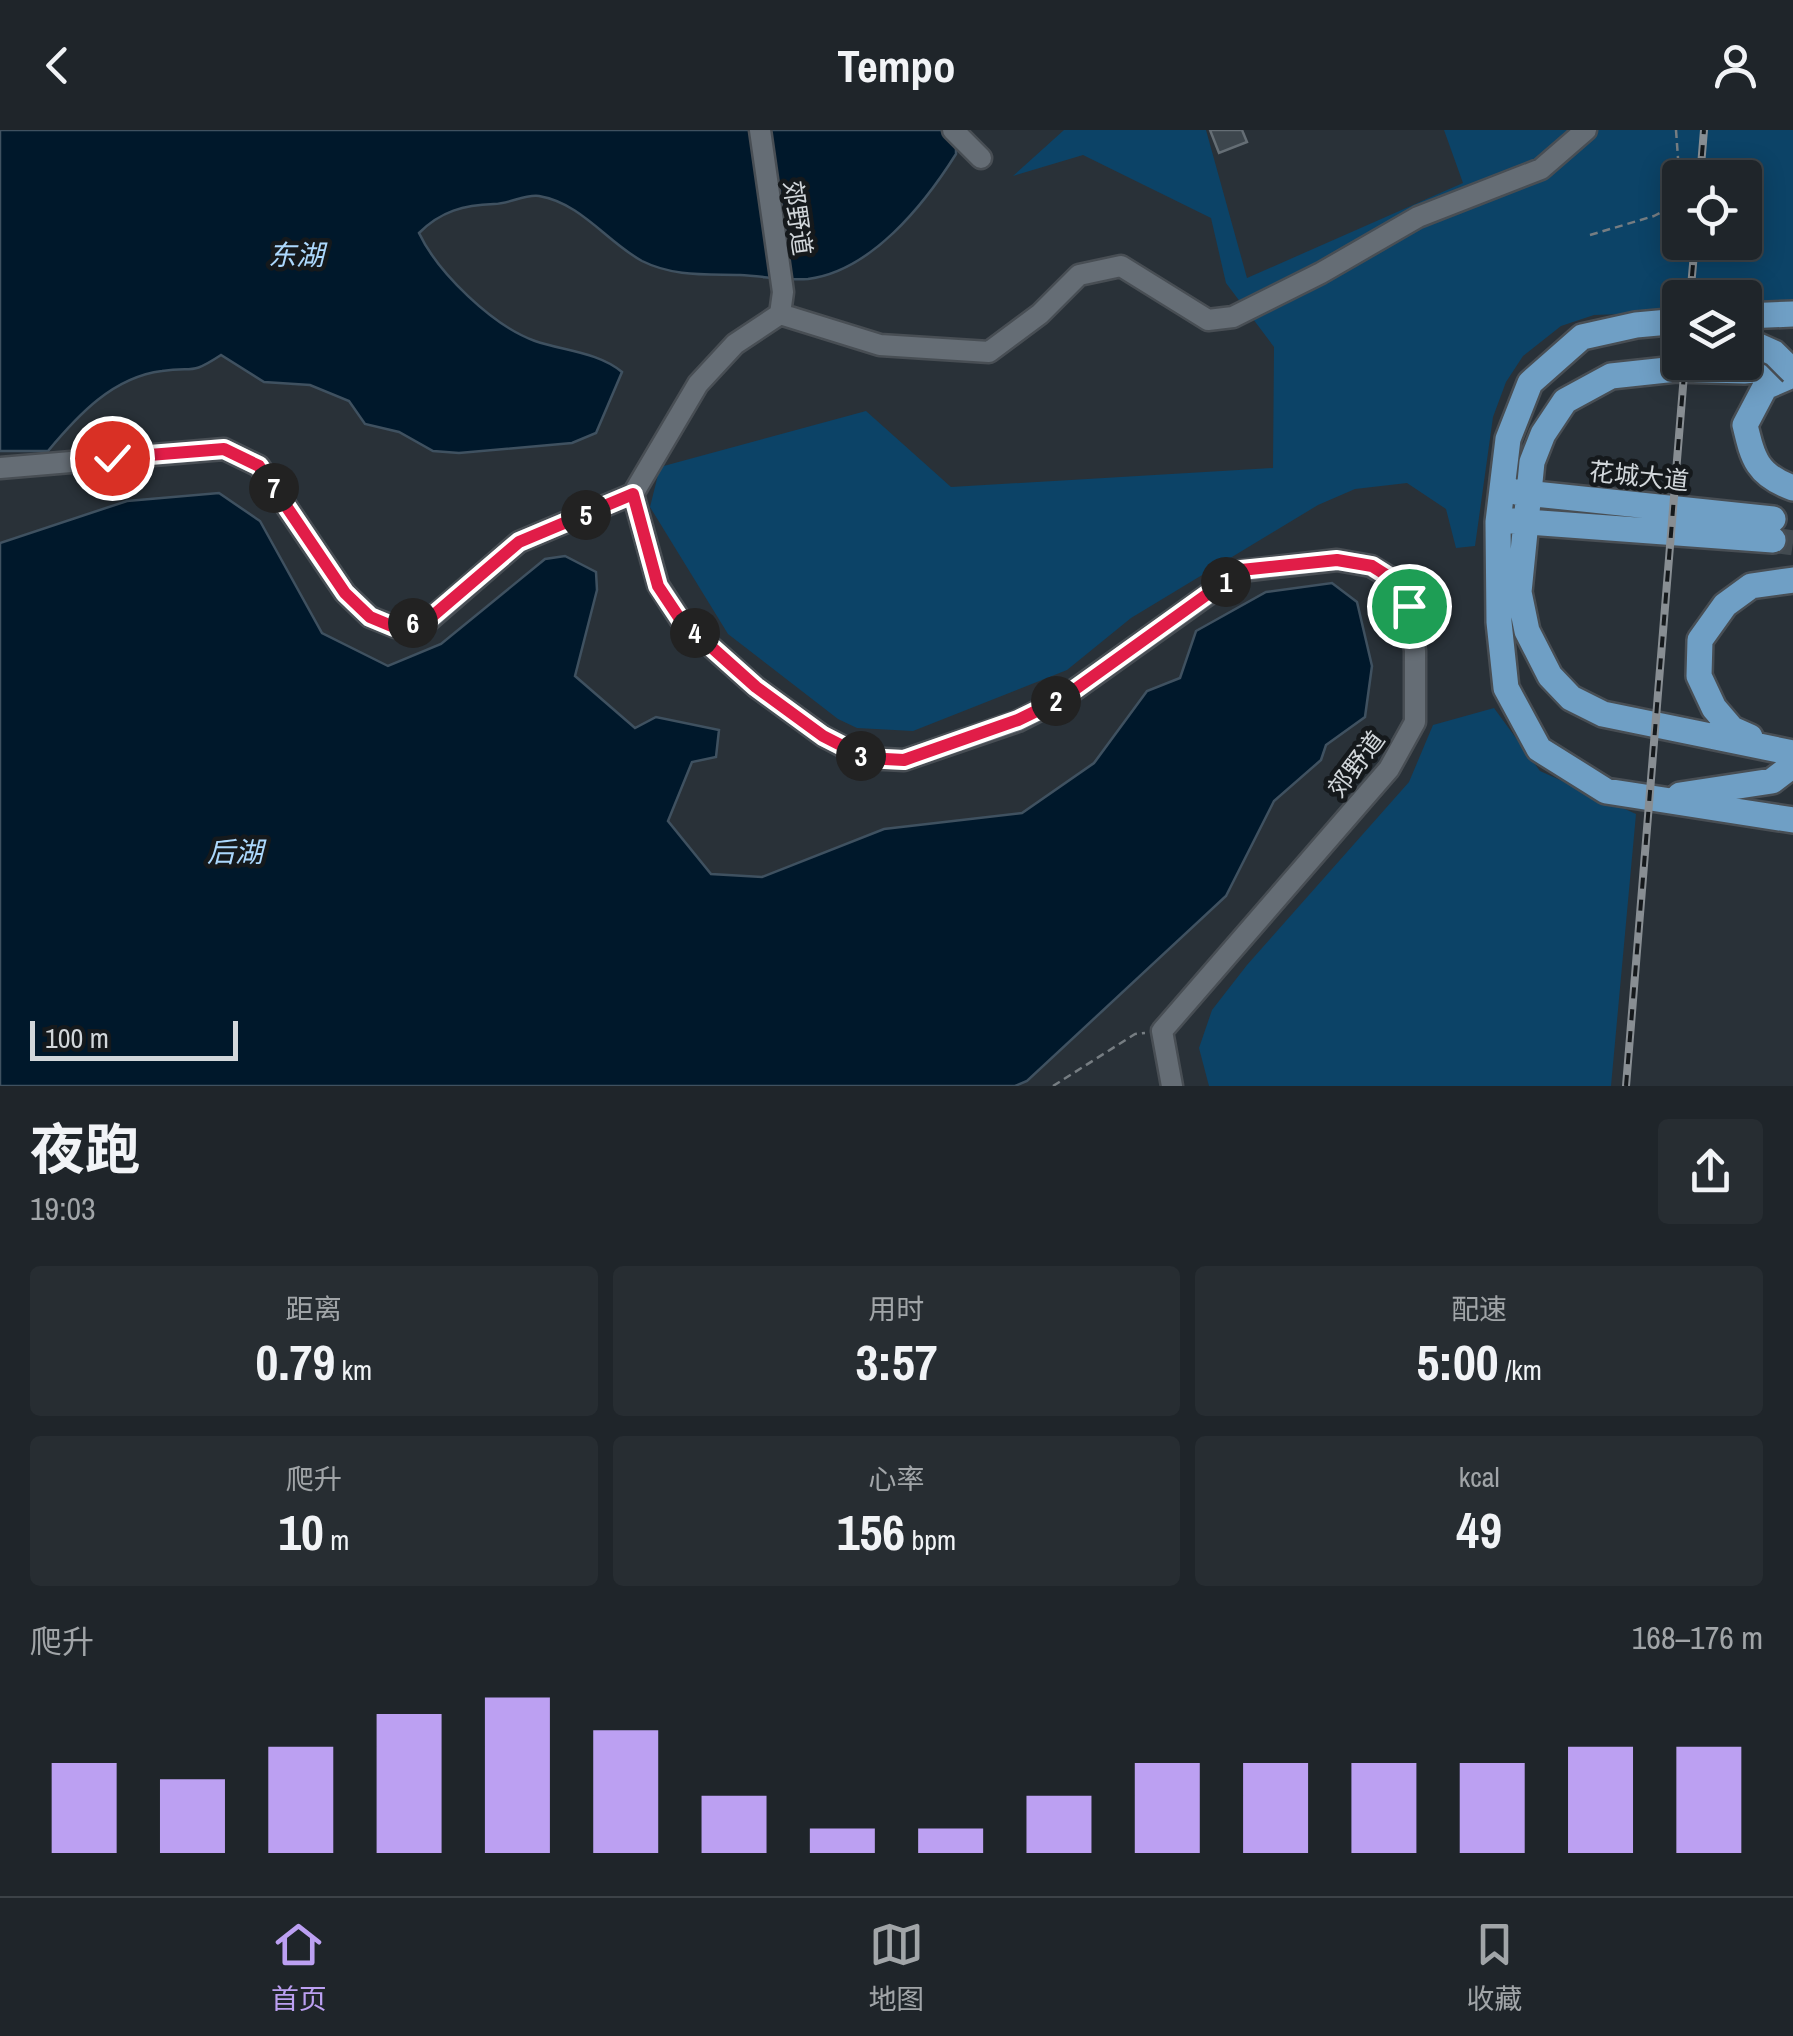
<!DOCTYPE html>
<html lang="zh">
<meta charset="utf-8">
<style>
:root{--surface:#1f252a;--page:#272d32;--text:#f1f3f6;--muted:#a1a5a8;--line:#3c4247;--accent:#bca0f2}
body{margin:0;font-family:"Archivo Narrow","Noto Sans SC",sans-serif;background:var(--page);color:var(--text);height:100vh;display:flex;flex-direction:column;font-size:38px;white-space:nowrap}
*{box-sizing:border-box;margin:0}
p{font-size:32px;color:var(--muted)}
.icon{flex:none;width:55px;height:55px;fill:none;stroke:currentColor;stroke-width:2;stroke-linecap:round;stroke-linejoin:round}
.map{position:relative;height:956px;overflow:hidden}
.side{display:flex;flex-direction:column;background:var(--surface);flex:1}
.side>*{flex:none}
.controls{position:absolute;left:1662px;top:30px;display:grid;gap:20px}
.controls a{display:grid;place-items:center;width:100px;height:100px;border-radius:10px;background:var(--surface);box-shadow:0 5px 25px #0003,0 0 0 2px var(--line);font-size:50px}
.scale{position:absolute;left:30px;bottom:25px;width:208px;box-sizing:border-box;padding-left:10px;border:5px solid #d2d7db;border-top:0;font-size:28px;line-height:35px;white-space:nowrap;color:#d2d7db;-webkit-text-stroke:8px #15191c;paint-order:stroke}
.pin{position:absolute;display:grid;place-items:center;width:85px;height:85px;color:#fff;margin:-42px;border:5px solid #fff;border-radius:50%;box-shadow:0 2px 10px #0007}
.km{position:absolute;width:50px;height:50px;margin:-25px;border-radius:50%;background:#222;color:#fff;font-size:28px;line-height:50px;text-align:center}
.round{display:grid;place-items:center;flex:none;width:105px;height:105px;border-radius:10px;background:var(--page)}
.overview{display:flex;align-items:center;justify-content:space-between;height:170px;padding:0 30px}
h1{font-size:55px;font-weight:700;line-height:75px}
.stats{display:grid;grid-template-columns:repeat(3,1fr);gap:15px;height:170px;padding:10px 30px}
.stats div{display:grid;align-content:center;border-radius:10px;background:var(--page);text-align:center}
.stats b{font-size:50px;font-weight:700}
.stats small{font-size:28px;font-weight:400}
.stats p{font-size:28px}
.chart{height:280px;padding:20px 30px}
.chart p{display:flex;justify-content:space-between}
.chart svg{width:100%;height:180px;margin-top:10px;stroke:var(--accent);stroke-width:6}
header{display:flex;justify-content:space-between;align-items:center;height:130px;padding:0 30px;background:var(--surface);font-size:45px;font-weight:700}
.dock{display:flex;justify-content:space-around;align-items:center;height:140px;border-top:2px solid var(--line);background:var(--surface);font-size:28px;color:var(--muted)}
.dock a{display:grid;justify-items:center;gap:5px}
.dock .active{color:var(--accent)}
.map>svg:first-child{display:block}
.green{fill:#0c4367;fill-rule:evenodd}
.water{fill:#00182b;stroke:#3f5160;stroke-width:2.5}
.building{fill:#3d464d;stroke:#656e75;stroke-width:2.5}
.lines{fill:none;stroke-linecap:round;stroke-linejoin:round}
.major-tunnel{stroke:#424a50;stroke-width:25;stroke-dasharray:25 12;stroke-linecap:butt}
.minor-casing{stroke:#484e54;stroke-width:25}
.major-casing{stroke:#484e54;stroke-width:30}
.path{stroke:#767d82;stroke-width:2.5;stroke-dasharray:8 5;stroke-linecap:butt}
.minor{stroke:#656d75;stroke-width:20}
.major{stroke:#6f9fc5;stroke-width:25}
.rail-casing{stroke:#888e93;stroke-width:8}
.rail{stroke:#15191c;stroke-width:4;stroke-dasharray:11;stroke-linecap:butt}
.major-bridge-casing{stroke:#484e54;stroke-width:30;stroke-linecap:butt}
.major-bridge{stroke:#6f9fc5;stroke-width:25}
.route-casing{stroke:#fff;stroke-width:20}
.route{stroke:#e11d48;stroke-width:12}
.labels{text-anchor:middle;dominant-baseline:central;stroke-width:9;stroke-linejoin:round;paint-order:stroke}
.street-label{font-size:25px;fill:#d2d7db;stroke:#15191c}
.water-label{font-size:28px;font-style:italic;fill:#acd8fd;stroke:#15191c}
</style>
<header><svg class="icon" aria-label="back" viewBox="0 0 24 24"><path d="M15 5l-7 7 7 7"/></svg>Tempo<svg class="icon" aria-label="person" viewBox="0 0 24 24"><circle cx="12" cy="8" r="4"/><path d="M4 21q1-7 8-7t8 7"/></svg></header>
<div class="map">
<svg width="1793" height="956" viewBox="0 0 1793 956">
<rect width="100%" height="100%" fill="#293138"/>
<path class="green" d="M1064,0H1206L1247,148L1463,53L1444,0H1793V178L1745,179V168H1680V182L1594,185L1561,196L1523,226L1506,252L1493,287L1475,416L1456,418L1446,379L1407,353L1355,359L1318,375L1131,488L1067,540L913,601L857,598L838,589L728,504L650,377L660,337L866,281L951,357L1273,338L1274,217L1226,153L1211,88L1083,25L1013,46ZM1680,48H1745V112H1680Z
M1494,578L1540,641L1636,684L1611,956H1209L1199,918L1212,880L1247,835L1409,652L1433,595Z"/>
<path class="water" d="M0,0H944L956,15V24C924,75 871,141 808,149C784,151 763,146 740,145C707,144 674,147 642,131C607,112 581,73 539,66C525,64 509,74 494,74C464,75 441,81 419,103C438,143 493,196 535,211C564,221 598,222 622,242L596,303L572,313L459,323L433,321L399,302L365,294L349,271L310,255L264,252L221,225C189,246 195,236 162,241C113,247 78,285 48,321H0Z
M219,363L260,391L322,503L388,536L441,514L545,429L565,426L596,442L597,460L575,546L635,598L656,587L719,600L716,627L692,632L668,691L711,744L762,747L884,699L1022,683L1094,633L1147,561L1180,548L1196,501L1266,462L1332,453L1357,472L1372,536L1365,587L1326,615L1321,630L1274,671L1226,766L1027,951L1015,956H0V413L127,371Z"/>
<path class="building" d="M1210,0H1242L1247,12L1219,23Z"/>
<g class="lines">
<path class="major-tunnel" d="M1773,410L1793,413"/>
<g class="minor-casing">
<path id="minor" d="M953,0L981,28
M780,184L880,215L989,222L1040,184L1079,145L1121,136L1208,190L1233,187L1321,143L1418,87L1541,39L1586,0
M0,338L224,319L259,336L345,463L370,487L395,497L428,491L519,412L633,364L698,254L735,214L780,184L783,162L760,0
M633,364L658,455L680,489L756,557L823,606L865,628L904,630L1018,591L1063,568L1241,441L1337,430L1371,436L1394,450L1409,476L1415,521V592L1389,639L1162,901L1172,956"/>
</g>
<g class="major-casing">
<path id="major" d="M1745,186L1793,184
M1680,191L1636,195L1582,207L1530,253L1508,309L1498,392L1499,492L1506,558L1539,619L1606,661L1793,690
M1793,236L1744,241L1676,239L1611,246L1565,271L1543,304L1532,332L1519,462L1527,501L1550,546L1571,568L1603,584L1793,623
M1793,245L1765,257L1745,295C1753,329 1757,345 1793,358
M1516,362L1773,389
M1513,391L1773,410
M1750,607L1732,599L1714,578L1699,546L1700,510L1725,475L1751,456L1793,450
M1680,665L1772,651L1793,635"/>
</g>
<path class="path" d="M1676,0L1680,56
M1590,105L1654,86L1680,72
M1053,956L1135,904L1145,903"/>
<use href="#minor" class="minor"/>
<use href="#major" class="major"/>
<g class="rail-casing">
<path id="rail" d="M1700,48L1704,0
M1690,168L1695,112
M1626,956L1685,232"/>
</g>
<use href="#rail" class="rail"/>
<g class="major-bridge-casing">
<path id="major-bridge" d="M1745,210L1774,223L1793,242"/>
</g>
<use href="#major-bridge" class="major-bridge"/>
</g>
<g class="lines">
<g class="route-casing">
<path id="route" d="M112,328L224,319L259,336L345,463L370,487L394,497L428,490L519,412L633,364L658,456L680,489L756,557L823,606L866,628L904,630L1018,590L1063,568L1241,440L1337,430L1372,436L1394,450L1409,476"/>
</g>
<use href="#route" class="route"/>
</g>
<g class="labels">
<g class="street-label">
<text transform="translate(798 88) rotate(82)">郊野道</text>
<text transform="translate(1639 346) rotate(6)">花城大道</text>
<text transform="translate(1356 634) rotate(-53)">郊野道</text>
</g>
<g class="water-label">
<text x="296" y="125">东湖</text>
<text x="235" y="722">后湖</text>
</g>
</g>
</svg>
<div class="controls">
<a><svg class="icon" aria-label="locate" viewBox="0 0 24 24"><circle cx="12" cy="12" r="6"/><path d="M12 2v4M12 18v4M2 12h4M18 12h4"/></svg></a>
<a><svg class="icon" aria-label="layers" viewBox="0 0 24 24"><path d="M12 4l9 5-9 5-9-5zM3 14l9 5 9-5"/></svg></a>
</div>
<div class="scale">100 m</div>
<div class="pin" style="left:1409px;top:476px;background:#1e9e55"><svg class="icon" aria-label="arrive" viewBox="0 0 24 24"><path d="M6 21V4h12l-3 4 3 4H6"/></svg></div>
<div class="pin" style="left:112px;top:328px;background:#d93025"><svg class="icon" aria-label="check" viewBox="0 0 24 24"><path d="M5 12l5 5 9-10"/></svg></div>
<b class="km" style="left:1226px;top:452px">1</b>
<b class="km" style="left:1056px;top:571px">2</b>
<b class="km" style="left:861px;top:626px">3</b>
<b class="km" style="left:695px;top:503px">4</b>
<b class="km" style="left:586px;top:385px">5</b>
<b class="km" style="left:413px;top:493px">6</b>
<b class="km" style="left:274px;top:358px">7</b>
</div>
<section class="side">
<div class="overview"><div><h1>夜跑</h1><p>19:03</p></div><a class="round"><svg class="icon" aria-label="share" viewBox="0 0 24 24"><path d="M12 15V3M7 8l5-5 5 5M5 13v7h14v-7"/></svg></a></div>
<div class="stats">
<div><p>距离</p><b>0.79<small> km</small></b></div>
<div><p>用时</p><b>3:57</b></div>
<div><p>配速</p><b>5:00<small> /km</small></b></div>
</div>
<div class="stats">
<div><p>爬升</p><b>10<small> m</small></b></div>
<div><p>心率</p><b>156<small> bpm</small></b></div>
<div><p>kcal</p><b>49</b></div>
</div>
<div class="chart"><p><span>爬升</span>168–176 m</p>
<svg viewBox="0 0 160 44" preserveAspectRatio="none"><path d="M5 44V22M15 44V26M25 44V18M35 44V10M45 44V6M55 44V14M65 44V30M75 44V38M85 44V38M95 44V30M105 44V22M115 44V22M125 44V22M135 44V22M145 44V18M155 44V18"/></svg>
</div>
</section>
<nav class="dock">
<a class="active"><svg class="icon" aria-label="home" viewBox="0 0 24 24"><path d="M3 11l9-7 9 7M6 9v11h12V9"/></svg>首页</a>
<a><svg class="icon" aria-label="map" viewBox="0 0 24 24"><path d="M3 6l6-2 6 2 6-2v14l-6 2-6-2-6 2zM9 4v14M15 6v14"/></svg>地图</a>
<a><svg class="icon" aria-label="saved" viewBox="0 0 24 24"><path d="M7 4h10v16l-5-4-5 4z"/></svg>收藏</a>
</nav>
